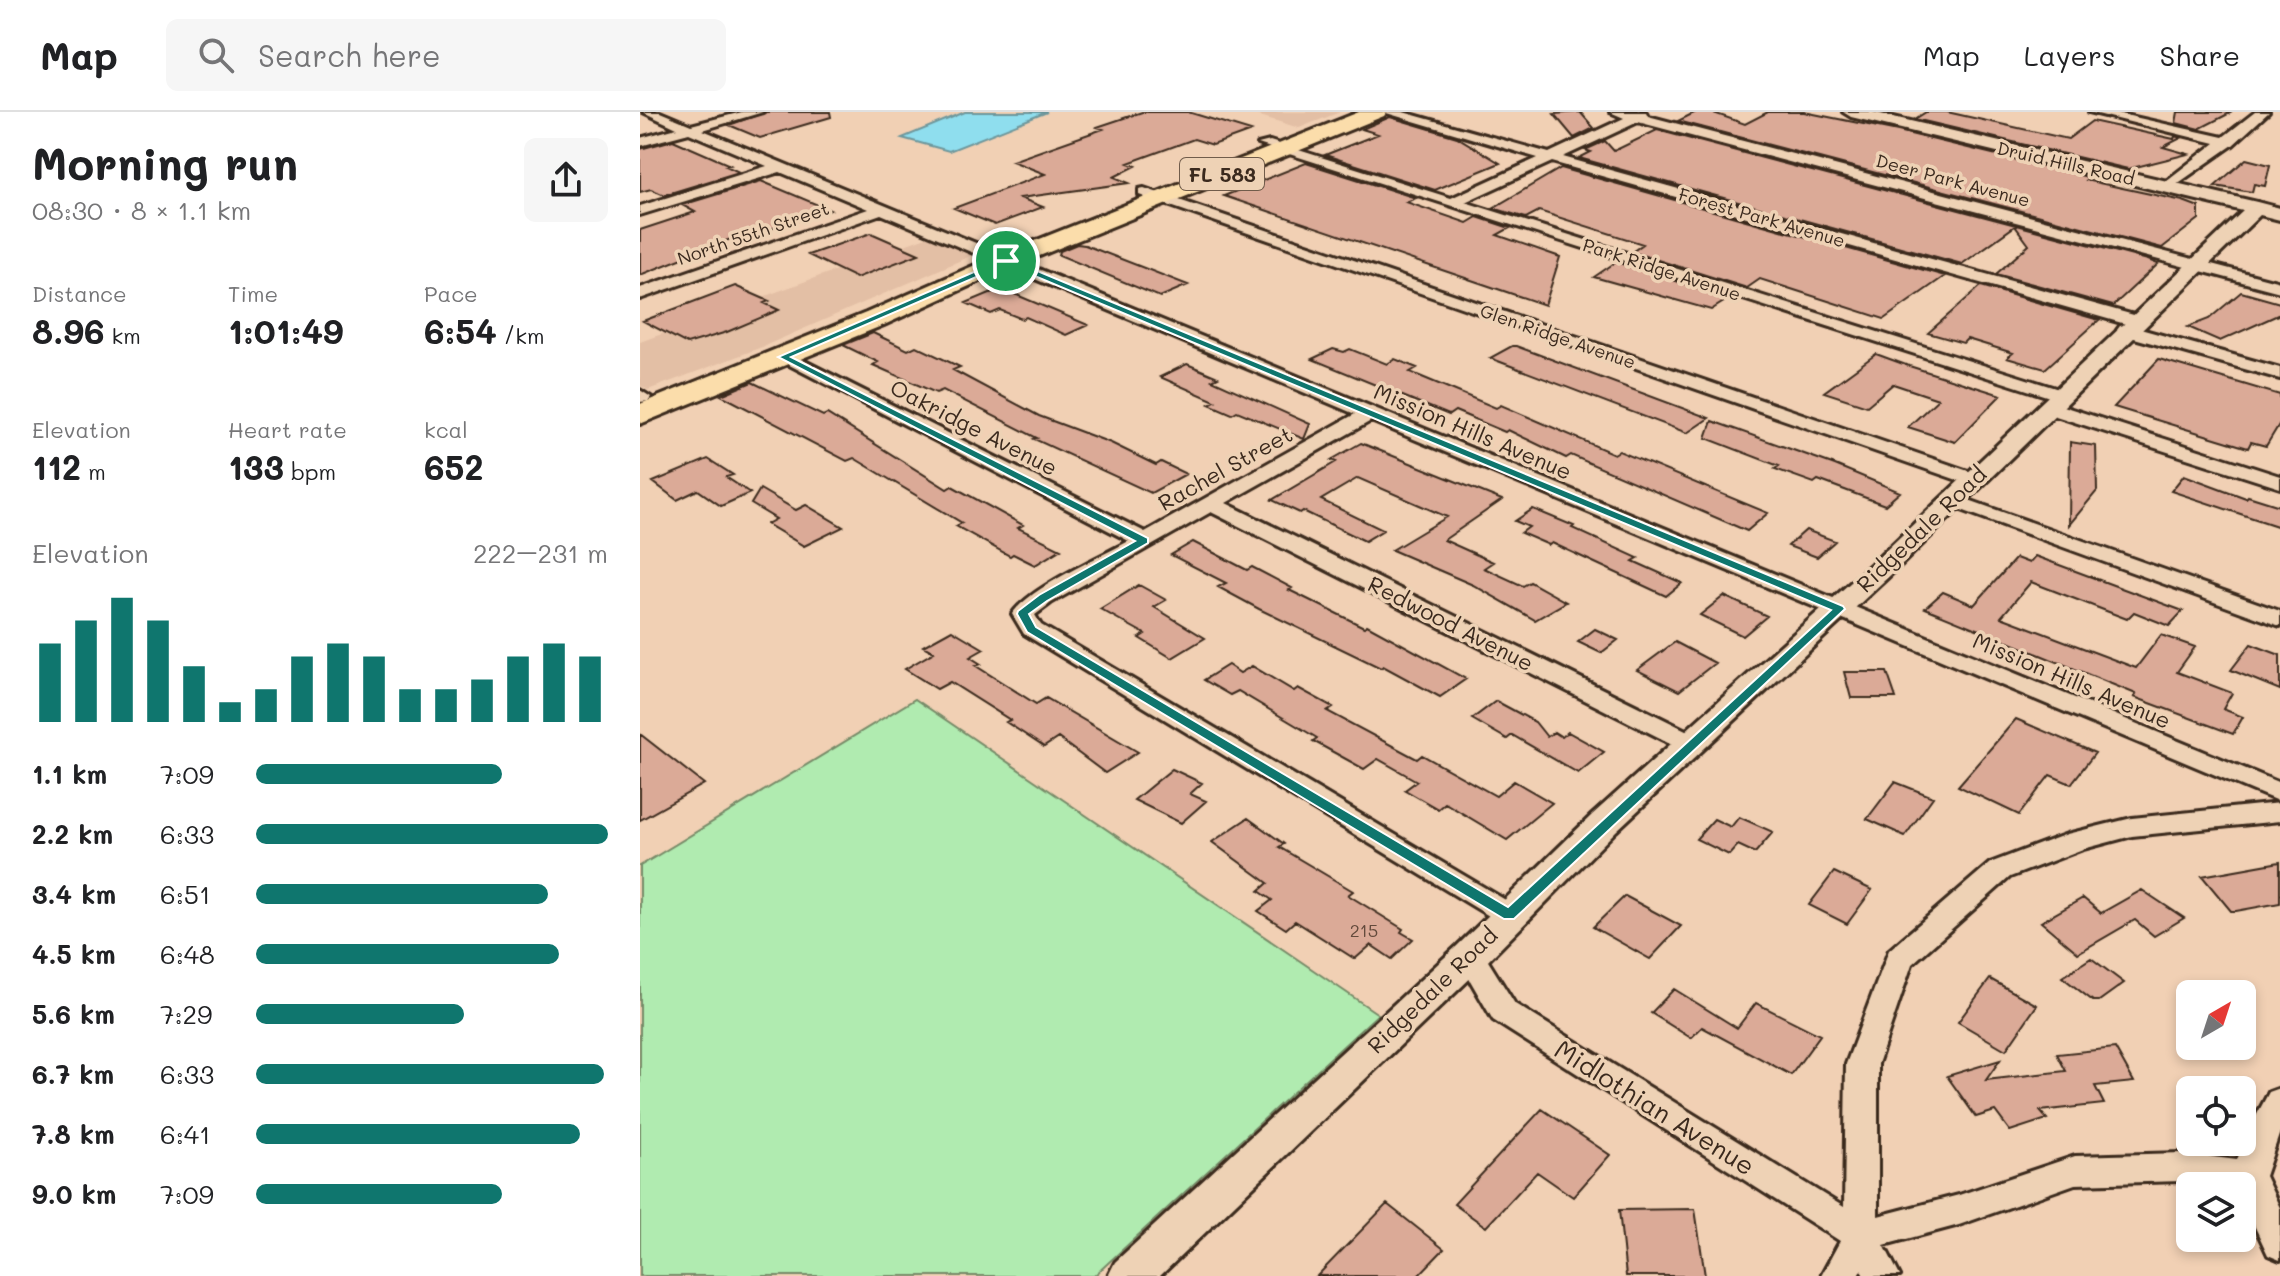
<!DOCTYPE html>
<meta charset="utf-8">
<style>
:root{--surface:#fff;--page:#f6f6f6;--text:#202124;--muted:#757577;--line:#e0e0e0;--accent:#0f766e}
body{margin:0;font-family:Mali,sans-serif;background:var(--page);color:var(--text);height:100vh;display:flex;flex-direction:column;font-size:30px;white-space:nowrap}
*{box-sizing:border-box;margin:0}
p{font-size:26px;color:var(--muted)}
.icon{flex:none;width:44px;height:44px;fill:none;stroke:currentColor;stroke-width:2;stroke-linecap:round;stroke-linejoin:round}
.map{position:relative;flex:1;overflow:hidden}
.sheet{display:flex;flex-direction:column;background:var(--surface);width:640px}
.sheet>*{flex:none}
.needle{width:52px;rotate:39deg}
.buttons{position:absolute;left:1536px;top:868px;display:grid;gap:16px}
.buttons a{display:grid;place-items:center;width:80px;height:80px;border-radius:12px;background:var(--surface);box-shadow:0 4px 12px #0003;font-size:40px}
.pin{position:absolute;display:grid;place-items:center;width:68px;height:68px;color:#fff;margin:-34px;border:4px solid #fff;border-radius:50%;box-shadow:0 2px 8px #0007}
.round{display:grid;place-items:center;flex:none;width:84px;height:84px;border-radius:12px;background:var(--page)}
.overview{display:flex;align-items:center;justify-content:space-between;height:136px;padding:0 32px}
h1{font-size:44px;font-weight:700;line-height:60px}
.metrics{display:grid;grid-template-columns:repeat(3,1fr);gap:12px;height:136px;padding:8px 32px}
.metrics div{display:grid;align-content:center}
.metrics b{font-size:34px;font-weight:700}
.metrics small{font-size:22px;font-weight:400}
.metrics p{font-size:22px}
.chart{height:224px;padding:16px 32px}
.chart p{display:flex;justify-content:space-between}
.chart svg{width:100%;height:144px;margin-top:8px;stroke:var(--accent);stroke-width:6}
ul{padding:0 32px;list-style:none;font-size:26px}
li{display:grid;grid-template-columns:128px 96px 1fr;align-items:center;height:60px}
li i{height:20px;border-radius:10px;background:var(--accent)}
header{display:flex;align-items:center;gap:48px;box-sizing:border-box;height:112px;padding:0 40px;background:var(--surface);border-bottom:2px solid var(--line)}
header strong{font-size:38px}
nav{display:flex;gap:44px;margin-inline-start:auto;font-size:28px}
.search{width:560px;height:72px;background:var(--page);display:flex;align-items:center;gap:20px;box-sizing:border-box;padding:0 28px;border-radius:12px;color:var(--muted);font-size:30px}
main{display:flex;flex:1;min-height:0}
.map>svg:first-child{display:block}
.built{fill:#e3bfa5}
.green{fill:#b0ebb0;stroke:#768a67;stroke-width:2}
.water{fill:#8fdeee;stroke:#6d969b;stroke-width:2}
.building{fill:#dbaa97;stroke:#3b2a1e;stroke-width:2}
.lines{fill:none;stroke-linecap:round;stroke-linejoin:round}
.minor-casing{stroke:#3b2a1e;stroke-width:6}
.tertiary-casing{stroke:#3b2a1e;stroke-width:6}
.primary-casing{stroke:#3b2a1e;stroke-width:6}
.minor{fill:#eed2b5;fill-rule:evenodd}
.tertiary{fill:#eed2b5;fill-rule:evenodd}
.primary{fill:#fbddab;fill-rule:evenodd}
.route{fill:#0f766e;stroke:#fff;stroke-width:2;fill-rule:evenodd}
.labels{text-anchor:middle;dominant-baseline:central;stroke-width:7;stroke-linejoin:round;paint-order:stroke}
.far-street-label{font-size:18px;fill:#3b2a1e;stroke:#eed2b5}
.number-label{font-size:18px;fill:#634a3c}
.shield{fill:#eed2b5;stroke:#715c4b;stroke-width:2}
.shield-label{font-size:20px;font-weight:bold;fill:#3b2a1e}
.street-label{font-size:22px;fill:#3b2a1e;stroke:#eed2b5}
.near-street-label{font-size:26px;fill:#3b2a1e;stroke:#eed2b5}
</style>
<header>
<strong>Map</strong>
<div class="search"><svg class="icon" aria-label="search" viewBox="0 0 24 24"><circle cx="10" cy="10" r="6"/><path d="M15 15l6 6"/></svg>Search here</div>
<nav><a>Map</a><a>Layers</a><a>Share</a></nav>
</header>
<main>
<section class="sheet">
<div class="overview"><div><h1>Morning run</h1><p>08:30 · 8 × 1.1 km</p></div><a class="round"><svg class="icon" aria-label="share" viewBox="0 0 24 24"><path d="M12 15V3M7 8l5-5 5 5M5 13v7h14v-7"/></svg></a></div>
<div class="metrics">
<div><p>Distance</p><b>8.96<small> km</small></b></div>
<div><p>Time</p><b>1:01:49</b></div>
<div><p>Pace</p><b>6:54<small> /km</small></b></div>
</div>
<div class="metrics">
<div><p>Elevation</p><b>112<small> m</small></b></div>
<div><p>Heart rate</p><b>133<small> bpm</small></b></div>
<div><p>kcal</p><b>652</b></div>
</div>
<div class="chart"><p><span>Elevation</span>222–231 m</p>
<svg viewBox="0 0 160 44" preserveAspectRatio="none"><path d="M5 44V20M15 44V13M25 44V6M35 44V13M45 44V27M55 44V38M65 44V34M75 44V24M85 44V20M95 44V24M105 44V34M115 44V34M125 44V31M135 44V24M145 44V20M155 44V24"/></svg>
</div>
<ul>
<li><b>1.1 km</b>7:09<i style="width:70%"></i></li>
<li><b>2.2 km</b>6:33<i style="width:100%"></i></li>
<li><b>3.4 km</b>6:51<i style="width:83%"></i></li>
<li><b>4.5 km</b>6:48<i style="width:86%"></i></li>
<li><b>5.6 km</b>7:29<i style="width:59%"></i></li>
<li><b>6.7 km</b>6:33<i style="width:99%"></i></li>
<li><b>7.8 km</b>6:41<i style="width:92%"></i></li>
<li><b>9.0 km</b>7:09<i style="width:70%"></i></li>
</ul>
</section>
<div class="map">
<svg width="1640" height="1164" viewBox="0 0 1640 1164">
<rect width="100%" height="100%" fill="#f1d0b4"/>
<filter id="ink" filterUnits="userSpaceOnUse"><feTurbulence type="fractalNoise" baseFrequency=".0125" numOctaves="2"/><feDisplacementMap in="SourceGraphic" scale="16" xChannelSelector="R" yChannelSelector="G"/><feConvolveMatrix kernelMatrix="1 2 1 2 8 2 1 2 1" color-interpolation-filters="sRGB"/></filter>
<g filter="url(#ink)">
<path class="built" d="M607,0H700L659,16Z
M289,124L335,142L122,235L8,278L0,273V230Z"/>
<path class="green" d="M275,587L738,902L454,1164H0V754Z"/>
<path class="water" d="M325,0H407L309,39L262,26Z"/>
<path class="building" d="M126,0H190L191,5L120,26L89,13Z
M502,0H548L611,19L573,33L554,27L488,51L496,54L474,65L489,71L380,86L403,95L355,113L314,96L405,62L372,49L463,17L457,15Z
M940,0L954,16L934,26L914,2Z
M1056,0H1071L1105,12L1128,0H1164L1258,19L1452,66L1445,68L1543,89L1559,95V107L1522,136L1038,9Z
M1286,0H1307L1428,27L1452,9L1534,27L1535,24L1541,26L1523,35L1548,42L1488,57L1275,7Z
M1538,0H1592L1559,17L1536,11Z
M750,5L817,25L860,51L795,78L685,43L738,22L722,17Z
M1017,18L1508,148L1518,152L1473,194L1356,162L1389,133L1375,114L1322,152L939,46L951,40L945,38L965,29L974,39Z
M33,28L90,53L86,54L99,60L24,83L11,77L0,80V37Z
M1606,47L1630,53L1625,74L1614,72L1612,80L1575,74Z
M666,51L776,86L766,90L827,111L837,105L870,116L857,123L920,145L905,193L584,84Z
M921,56L1305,164L1244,207L1120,167L1107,176L992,140L1003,132L899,99L886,106L853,96Z
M121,69L190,98L108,124L103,122L0,163V118L55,100L42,93Z
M231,121L279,142L216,166L168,143Z
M437,132L445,133L548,173L520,185L419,143L420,139Z
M976,150L1090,186L1071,198L954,165Z
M95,174L129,189L124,191L139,198L87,220L47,232L3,209Z
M1341,174L1459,208L1405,257L1367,246L1373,241L1327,227L1323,231L1288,221Z
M357,178L364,180L365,178L448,213L426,223L386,205L382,207L360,198L351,202L326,191Z
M1601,180L1640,191V202L1580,229L1548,215L1569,207Z
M233,221L268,238L276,234L320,255L313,258L399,304L471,331L516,353L521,350L546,362L511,381L394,327L397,326L303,278L296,281L233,253L238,250L203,233Z
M872,234H876L1069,306L1047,321L850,246Z
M693,237L704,240L710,237L747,252L755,247L777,256L770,260L856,296L861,293L974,342L979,339L1128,401L1107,419L931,343L926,346L868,318L865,320L815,299L809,303L672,247Z
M1236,242L1266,253L1361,283L1315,330L1268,315L1298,287L1253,272L1227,294L1184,280Z
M1519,247L1640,283V311L1626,334L1611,330L1608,336L1474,295Z
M547,252L578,265L572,268L670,312L664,327L597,299L592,302L569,292L575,289L520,265Z
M112,270L183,304L187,302L307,377L312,374L383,413L378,416L421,437L395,453L373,442L370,444L316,414L322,411L214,346L207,349L81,283Z
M1072,309L1195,353L1260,380L1245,393L1178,368L1174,371L1135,357L1139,354L1066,326Z
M1430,330L1456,334L1457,379L1429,413Z
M721,331L862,388L804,428L853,450L844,456L883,474L890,470L926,490L895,508L833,473L752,438L807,405L718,366L681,388L743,418L725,429L663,399L660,401L632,388L696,350L691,348Z
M68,347L93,363L86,365L110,381L81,394L58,378L37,388L13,370Z
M1544,363L1606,386L1608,384L1640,394V415L1531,379Z
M120,377L156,398L166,393L203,415L164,434L127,412L136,407L111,392Z
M893,397L934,414L932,416L998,446L993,449L1042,471L1026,484L912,431L909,433L881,421L889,415L875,409Z
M1166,418L1195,429L1177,445L1148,434Z
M553,430L607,458L612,455L652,476L649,478L724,515L727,513L826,567L800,585L743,554L741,556L619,497L578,475L586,471L531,443Z
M1395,444L1543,499L1529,514L1494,500L1487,507L1391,470L1361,505L1496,556L1521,523L1555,535L1537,560L1592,581L1583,597L1603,605L1593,622L1494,585L1496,582L1285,496L1303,480L1334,493L1376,446L1389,451Z
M499,473L526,488L514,495L565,526L532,546L499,526L505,522L460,497Z
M1084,484L1127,504L1103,524L1060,503Z
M955,517L978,528L961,541L938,530Z
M312,518L344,537L330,545L341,552L336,554L396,592L406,586L498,640L465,661L418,626L404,635L366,610L370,608L310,570L297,577L265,557L294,540L283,534Z
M1035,530L1075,551L1039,579L997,558Z
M1611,532L1640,543V578L1591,558Z
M588,553L600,561L612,554L654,579L658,576L693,595L687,599L777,647L782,643L856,684L874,669L912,691L867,728L805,691L798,697L765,678L777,669L738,647L724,657L673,629L677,626L598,579L590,583L564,568Z
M1204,560H1247L1256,586H1211Z
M856,589L895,610L907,625L914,620L922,625L928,620L964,640L938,661L872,623L867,627L832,607Z
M1376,607L1455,641L1431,672L1410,663L1379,703L1318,674Z
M0,622L64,672L0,708Z
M532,657L562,671L550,682L566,689L541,711L494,688Z
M1255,670L1293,685L1265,724L1227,707Z
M1099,705L1133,720L1115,741L1098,733L1089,743L1056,727L1074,707L1091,715Z
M608,706L644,732L639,735L713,779L708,783L763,817L761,820L773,827L752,847L731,833L715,847L655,809L646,817L618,799L632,788L619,779L628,771L572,730Z
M1640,750V791L1596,799H1591L1562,764Z
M1194,760L1232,778L1207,812L1169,793Z
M1502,778L1544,806L1514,824L1495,808L1438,841L1401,810L1443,786L1461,801Z
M985,784L1041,814L1010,847L953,815Z
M1451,846L1484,871L1459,889H1453L1422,865Z
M1350,867L1397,893L1366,938L1318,910Z
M1034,877L1097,916L1116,891L1180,923L1151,963L1062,915L1051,926L1011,901Z
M1475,936L1494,970L1455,974L1464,992L1400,999L1407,1007L1370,1019L1355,999L1336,1005L1307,964L1360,948L1346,968L1426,959L1417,942Z
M902,997L970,1043L933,1085L897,1060L846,1115L814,1092Z
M747,1092L804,1137L778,1164H677Z
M1055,1097L1065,1164H986L979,1098Z"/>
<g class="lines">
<g class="minor-casing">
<path id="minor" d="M3,0H20L51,13L102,0H123L63,18L1640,671V690L731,309L586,391L1060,625L1063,631L1060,637H1042L571,400L411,491L395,503L401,513L879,796L883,803L879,810L869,813L859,810L384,522L372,502C391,475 458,446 489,429L134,245L137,241H149L505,420L715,302L241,102L0,187V176L228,97L140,60L0,103V94L127,54L49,21L0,34V26L37,16Z
M743,0H763L909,41L984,6L970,0H1006L1008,4L1640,170V180L998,10L923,45L1501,205L1503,209L1501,213H1489L912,50L825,90L1425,279L1428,283L1419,288L618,32L630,29L811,86L898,46Z
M1449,0H1472L1583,25L1615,0H1629L1593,33L1527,79L1522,78V72L1575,31Z
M504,76L1340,363L1343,367L1333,373L1326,371L499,83V77Z
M1486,213L1640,256V267L1480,222L1477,218L1480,214Z
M0,278L11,285L8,289L0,290Z
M1407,289L1640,364V376L1400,299L1398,295Z
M1312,382L1640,499V514L1305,392L1302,388L1305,384Z
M1640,691V709L1492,724L1443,737L1370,765L1272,852L1238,952V1104L1319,1083L1435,1044L1542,1041L1597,1048L1607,1021L1629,980L1640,976V1020L1625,1064L1640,1096V1148L1628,1143L1602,1087V1074L1542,1069L1435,1072L1319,1113L1244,1133L1260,1164H1224L1221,1158L1218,1164H1181L1200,1129L853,908L816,844L820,836L830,833L840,836L875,892L1204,1095L1206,952L1249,838L1350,751L1427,722L1492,706Z"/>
</g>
<g class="tertiary-casing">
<path id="tertiary" d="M1203,0H1232L1617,90L1640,96V108L1620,103L1259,455L976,719L843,854L520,1164H468L475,1150L817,834L952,703L1240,444L1603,99L1211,5Z"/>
</g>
<g class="primary-casing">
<path id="primary" d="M719,0H747L744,4L360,160L244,213L0,312V292L226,201L342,150Z"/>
</g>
<use href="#minor" class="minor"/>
<use href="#tertiary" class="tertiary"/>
<use href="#primary" class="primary"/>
</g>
</g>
<path class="route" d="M366,146L1203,494L1205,497L874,807H864L387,520L377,502L378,499L399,483L495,429L138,245ZM366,152L1191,498L868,795L396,515L389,502L407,489L508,431V426L151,245Z"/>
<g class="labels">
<g class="far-street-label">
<text transform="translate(1426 51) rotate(13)">Druid Hills Road</text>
<text transform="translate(1313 68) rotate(15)">Deer Park Avenue</text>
<text transform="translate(1122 105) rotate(16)">Forest Park Avenue</text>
<text transform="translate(113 121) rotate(-19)">North 55th Street</text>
<text transform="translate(1022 157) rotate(18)">Park Ridge Avenue</text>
<text transform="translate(918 224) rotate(19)">Glen Ridge Avenue</text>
</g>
<g class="number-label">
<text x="724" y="818">215</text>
</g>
<rect class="shield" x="540" y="46" width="84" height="32" rx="6"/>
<g class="shield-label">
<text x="582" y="62">FL 583</text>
</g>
<g class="street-label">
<text transform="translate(334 315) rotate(27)">Oakridge Avenue</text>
<text transform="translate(833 319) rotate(23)">Mission Hills Avenue</text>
<text transform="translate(585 356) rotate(-29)">Rachel Street</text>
<text transform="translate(1281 417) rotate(-44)">Ridgedale Road</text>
<text transform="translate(811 511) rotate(27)">Redwood Avenue</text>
<text transform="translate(1432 568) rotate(23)">Mission Hills Avenue</text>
<text transform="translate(792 878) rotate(-44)">Ridgedale Road</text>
</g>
<g class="near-street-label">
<text transform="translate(1015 995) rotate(32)">Midlothian Avenue</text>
</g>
</g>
</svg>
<div class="buttons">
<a><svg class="needle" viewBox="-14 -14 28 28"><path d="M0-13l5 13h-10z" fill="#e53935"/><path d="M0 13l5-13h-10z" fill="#757577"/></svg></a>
<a><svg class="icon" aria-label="locate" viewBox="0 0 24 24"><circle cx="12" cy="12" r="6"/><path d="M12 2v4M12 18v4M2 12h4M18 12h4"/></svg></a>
<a><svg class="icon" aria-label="layers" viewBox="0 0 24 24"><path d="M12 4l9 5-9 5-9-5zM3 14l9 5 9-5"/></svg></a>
</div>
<div class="pin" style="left:366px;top:149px;background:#1e9e55"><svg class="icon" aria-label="arrive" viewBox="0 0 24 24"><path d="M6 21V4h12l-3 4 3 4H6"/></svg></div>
</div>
</main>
